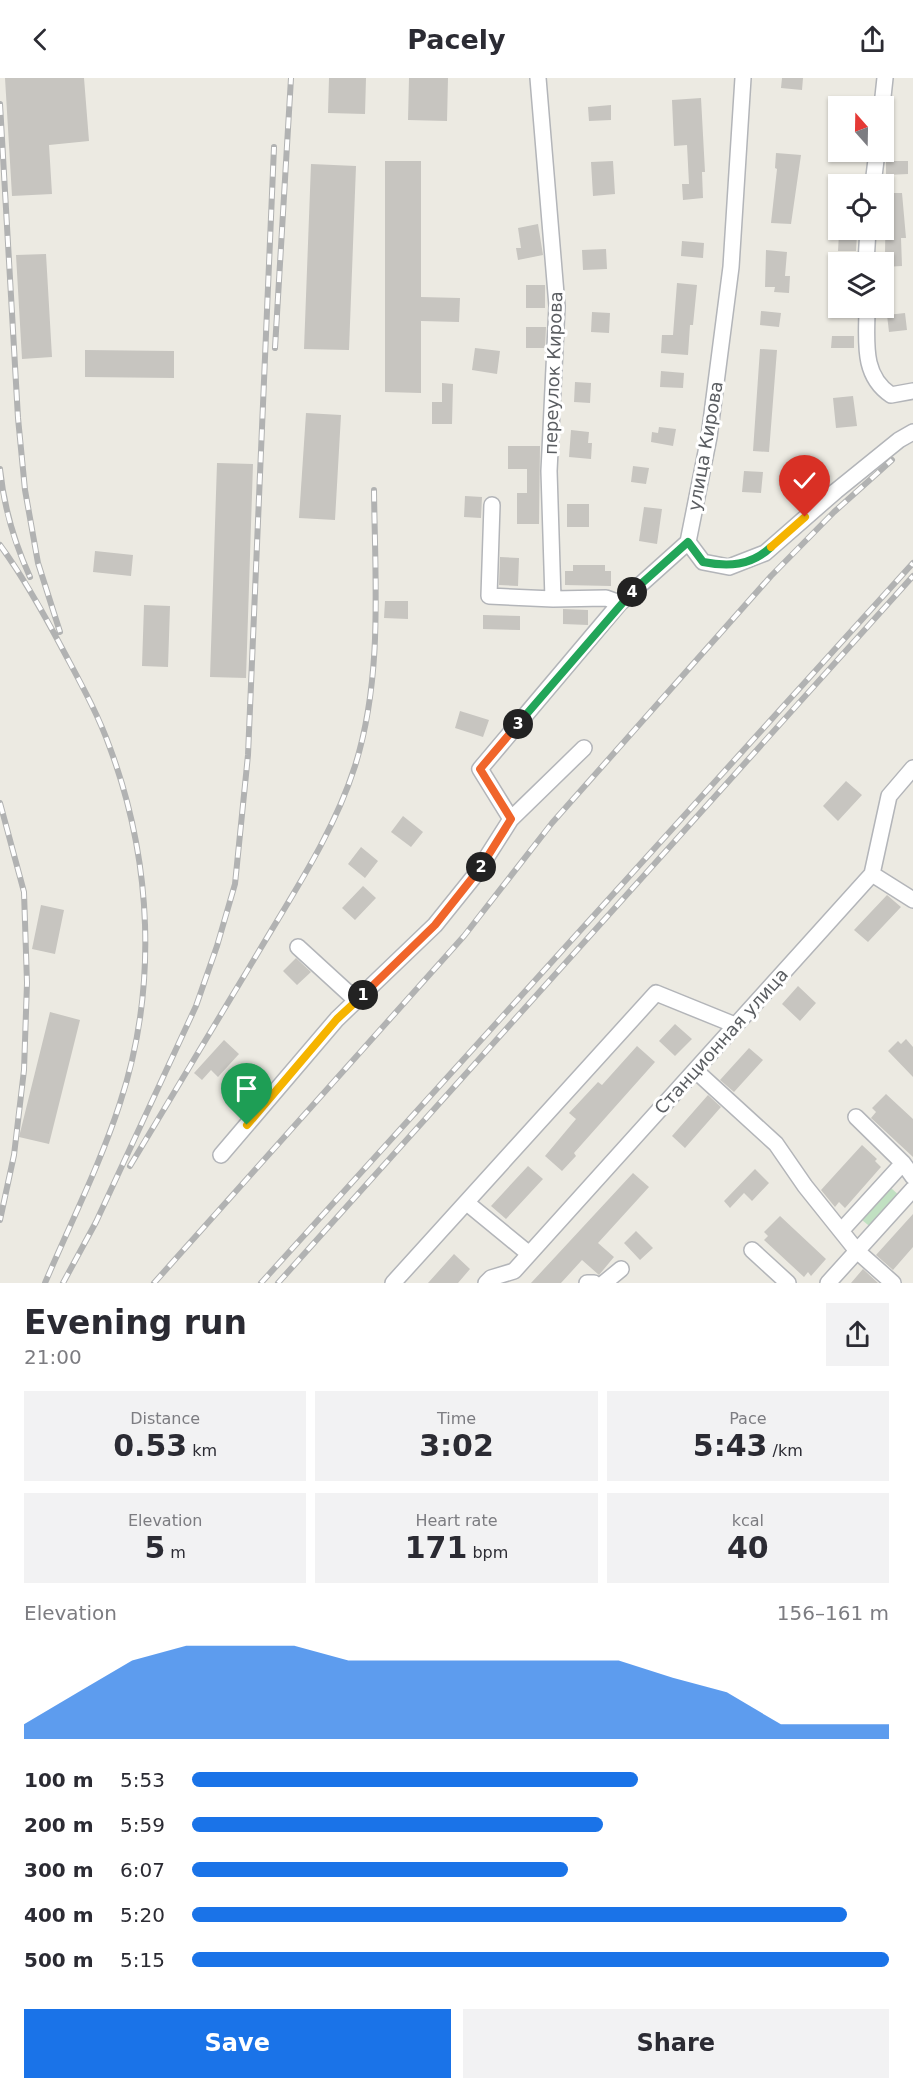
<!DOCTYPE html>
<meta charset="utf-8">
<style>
:root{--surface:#fff;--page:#f2f2f3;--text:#2b2b33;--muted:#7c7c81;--accent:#1a73e8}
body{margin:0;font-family:"DejaVu Sans",sans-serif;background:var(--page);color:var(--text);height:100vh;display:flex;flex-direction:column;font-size:22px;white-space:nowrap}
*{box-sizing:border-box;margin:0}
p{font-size:20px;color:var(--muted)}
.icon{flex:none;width:33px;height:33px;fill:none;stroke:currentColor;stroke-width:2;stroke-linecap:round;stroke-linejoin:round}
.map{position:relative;height:1205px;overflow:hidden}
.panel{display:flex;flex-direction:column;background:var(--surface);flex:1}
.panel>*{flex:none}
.needle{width:39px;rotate:340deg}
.buttons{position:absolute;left:828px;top:18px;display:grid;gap:12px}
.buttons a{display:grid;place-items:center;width:66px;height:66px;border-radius:0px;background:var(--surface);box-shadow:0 2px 4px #0004;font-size:30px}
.pin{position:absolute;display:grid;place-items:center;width:51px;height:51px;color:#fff;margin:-62px -26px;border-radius:50% 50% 50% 0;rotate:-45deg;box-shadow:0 0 6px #0007}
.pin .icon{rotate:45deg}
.km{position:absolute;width:30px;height:30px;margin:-15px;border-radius:50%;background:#222;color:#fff;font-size:16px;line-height:30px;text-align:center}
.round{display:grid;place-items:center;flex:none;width:63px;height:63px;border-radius:0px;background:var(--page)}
.overview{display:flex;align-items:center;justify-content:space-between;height:102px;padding:0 24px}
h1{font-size:33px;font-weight:800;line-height:45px}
.metrics{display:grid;grid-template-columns:repeat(3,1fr);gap:9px;height:102px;padding:6px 24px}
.metrics div{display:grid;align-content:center;border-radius:0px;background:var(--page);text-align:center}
.metrics b{font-size:30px;font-weight:800}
.metrics small{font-size:16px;font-weight:400}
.metrics p{font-size:16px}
.chart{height:168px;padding:12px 24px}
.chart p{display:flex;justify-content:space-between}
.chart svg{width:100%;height:108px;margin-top:6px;fill:var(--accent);opacity:.7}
.primary-button{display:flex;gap:12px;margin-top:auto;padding:12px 24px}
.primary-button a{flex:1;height:69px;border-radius:0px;background:var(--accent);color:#fff;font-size:24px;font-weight:800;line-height:69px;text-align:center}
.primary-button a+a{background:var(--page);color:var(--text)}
ul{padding:0 24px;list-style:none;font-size:20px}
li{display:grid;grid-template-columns:96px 72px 1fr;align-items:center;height:45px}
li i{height:15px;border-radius:8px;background:var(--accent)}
header{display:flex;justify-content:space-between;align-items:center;height:78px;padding:0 24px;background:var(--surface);font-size:27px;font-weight:800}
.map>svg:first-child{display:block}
.green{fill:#c1e1c2}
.building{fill:#c7c5c0}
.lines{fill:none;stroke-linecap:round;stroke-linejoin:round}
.minor-casing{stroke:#b3b5b9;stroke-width:18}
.minor{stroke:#fff;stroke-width:15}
.rail-casing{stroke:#b1b2b2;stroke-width:6}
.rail{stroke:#fff;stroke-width:4;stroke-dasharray:11;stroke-linecap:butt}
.split-1-casing{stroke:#fff;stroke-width:12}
.split-2-casing{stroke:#fff;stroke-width:12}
.split-3-casing{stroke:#fff;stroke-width:12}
.split-4-casing{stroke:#fff;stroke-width:12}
.split-5-casing{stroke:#fff;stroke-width:12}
.split-6-casing{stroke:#fff;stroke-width:12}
.split-1{stroke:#f5b400;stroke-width:8}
.split-2{stroke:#f0652b;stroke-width:8}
.split-3{stroke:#f0652b;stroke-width:8}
.split-4{stroke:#22a559;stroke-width:8}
.split-5{stroke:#22a559;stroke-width:8}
.split-6{stroke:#f5b400;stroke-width:8}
.labels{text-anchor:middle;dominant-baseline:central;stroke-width:6;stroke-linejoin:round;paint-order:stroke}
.street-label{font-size:18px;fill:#5b5e62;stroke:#fff}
</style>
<header><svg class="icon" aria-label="back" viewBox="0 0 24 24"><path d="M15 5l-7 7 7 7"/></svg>Pacely<svg class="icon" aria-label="share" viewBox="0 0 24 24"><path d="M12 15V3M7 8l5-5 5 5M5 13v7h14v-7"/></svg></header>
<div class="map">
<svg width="913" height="1205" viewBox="0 0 913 1205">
<rect width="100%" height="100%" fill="#eceae2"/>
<path class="green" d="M891,1110L902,1120L873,1151L862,1142Z"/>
<path class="building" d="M5,0H84L89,63L49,67L52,116L12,118Z
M329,0H366L365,36L328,35Z
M409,0H448L447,43L408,42Z
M782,0H803L802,12L781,10Z
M701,20L705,94H702L703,120L683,122L682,106H689L687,67L674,68L672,22Z
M611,27V42L589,43L588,29Z
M776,75L801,77L791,146L771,145L777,91L775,90Z
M385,83H421V219L460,220L459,244L421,243V315L385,314Z
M613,83L615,116L593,118L591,84Z
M886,83H908V96L886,97Z
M311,86L356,88L349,272L304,271Z
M886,115H902L906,160H901L902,188L884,189V184H880V176L885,175Z
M538,146L543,177L518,182L516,170H521L518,150Z
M839,155H857L856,173H838Z
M682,163L704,165L703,180L681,178Z
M606,171L607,191L583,192L582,172Z
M766,172L787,174L785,198H790L789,215L774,214L775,209H765Z
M46,176L52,279L22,281L16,177Z
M677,205L697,207L693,247H690L688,277L661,275L662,257H673Z
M526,207H545V230H526Z
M761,233L781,235L779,249L760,247Z
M592,234L610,235L609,255L591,254Z
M905,235L907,252L889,254L887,237Z
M526,249H546L545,270H526Z
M832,258H854V270H831Z
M475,270L500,273L497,296L472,292Z
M760,271L777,272L769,374L753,373Z
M85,272L174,273V300L85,299Z
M661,293L684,295L683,310L660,309Z
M575,304L591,305L590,325L574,324Z
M442,305L453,306L452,346H432V324H442Z
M853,318L857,348L836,350L833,320Z
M306,335L341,337L335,442L299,440Z
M659,349L676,351L673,368L651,364L652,354L658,355Z
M571,352L589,354L588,365H592L591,381L569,379Z
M508,368H540L539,446H517V415H527V391H508Z
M217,385L253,386L246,600L210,599Z
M633,388L649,390L646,406L631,404Z
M744,393L763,394L761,415L742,414Z
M465,418L482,419L481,440L464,439Z
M567,426H589V449H567Z
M644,429L662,431L657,466L639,463Z
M95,473L133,477L131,498L93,494Z
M500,479L519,480L518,508L499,507Z
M573,487H605V493H611V508L565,507V493H573Z
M385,523H408V541L384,540Z
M144,527L170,528L168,589L142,588Z
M563,531L588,532V547L563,546Z
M483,537L520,538V552L483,551Z
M460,633L489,642L483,659L455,650Z
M846,703L862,717L838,743L823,728Z
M403,738L423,754L411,769L391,754Z
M361,769L378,783L365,800L348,786Z
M363,808L376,820L355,842L342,830Z
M887,817L901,829L868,864L854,852Z
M41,827L64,832L55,876L32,871Z
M296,880L311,894L297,907L283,893Z
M798,908L816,925L800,943L782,926Z
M50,934L80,942L49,1066L19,1059Z
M675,946L692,961L675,978L659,963Z
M906,961L913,969V999L888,973L898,963L901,966Z
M224,962L239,976L218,999L211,992L202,1002L194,995Z
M637,968L655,984L574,1075L576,1078L562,1093L545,1078L576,1041L569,1035L598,1004L602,1007Z
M749,970L763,982L734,1014L720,1002Z
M886,1016L913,1041V1079L871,1040L876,1034L872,1030Z
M708,1017L721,1029L685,1070L672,1058Z
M862,1067L877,1081L875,1083L881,1089L845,1130L839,1124L835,1129L821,1112Z
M528,1088L543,1101L506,1141L491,1128Z
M755,1091L769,1105L752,1123L744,1115L730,1130L724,1123Z
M633,1095L649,1109L598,1165L614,1179L599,1197L582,1182L561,1205H531Z
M913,1136V1169L893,1192L876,1177Z
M780,1138L826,1181L811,1198L808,1194L804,1199L764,1162L768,1158L764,1154Z
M636,1153L653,1170L640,1182L624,1165Z
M454,1176L470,1191L458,1205H428Z
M863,1191L878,1205H851Z"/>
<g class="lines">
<g class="minor-casing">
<path id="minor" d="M538,0L557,228L549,393L553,521L606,520L620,525
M882,28L885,0
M873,106L877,74
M866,184L868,152
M867,230C867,262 861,297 891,317L913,313
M492,427L489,518L553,521
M688,464L703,484L729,489L765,475L836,413L899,362L913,354
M511,741L480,691L620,525L688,464L709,359L731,189L743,0
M872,796L913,822
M298,869L357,923
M696,993L776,1066L805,1108L857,1173L893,1205
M856,1039L903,1085
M221,1077L337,941L435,847L476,796L511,741L584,670
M467,1125L528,1175
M841,1153L903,1085L913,1099
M752,1172L788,1205
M393,1205L656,915L735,947
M486,1205L491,1200L514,1193L872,796L889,718L913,690
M587,1205H594
M604,1205L621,1191
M828,1205L913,1111"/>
</g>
<use href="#minor" class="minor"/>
<g class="rail-casing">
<path id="rail" d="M0,26L18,340L25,412L38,485L60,554
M275,270L291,0
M0,391C4,430 14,464 30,499
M0,467C24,500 44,536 63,572C80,604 98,636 110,670C152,783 158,910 120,1025C100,1087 70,1146 45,1205
M0,725L24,814L27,905L24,992L14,1077L0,1142
M130,1088C173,1016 216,945 259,873C294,814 334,754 355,688C383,599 375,504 374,412
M63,1205L96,1144L196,928L217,868L235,806L248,677L274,69
M154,1205L464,858L552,745L771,498L834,434L892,382
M261,1205L913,485
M278,1205L913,498"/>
</g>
<use href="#rail" class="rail"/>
</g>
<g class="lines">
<g class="split-1-casing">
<path id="split-1" d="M247,1047L337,941L363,917"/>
</g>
<g class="split-2-casing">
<path id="split-2" d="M363,917L435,847L481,789"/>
</g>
<g class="split-3-casing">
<path id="split-3" d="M481,789L511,741L480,691L518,646"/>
</g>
<g class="split-4-casing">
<path id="split-4" d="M518,646L632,514"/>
</g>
<g class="split-5-casing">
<path id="split-5" d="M632,514L688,464L703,484C728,489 751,488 771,469"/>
</g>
<g class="split-6-casing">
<path id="split-6" d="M771,469L805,439"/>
</g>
<use href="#split-1" class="split-1"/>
<use href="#split-2" class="split-2"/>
<use href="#split-3" class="split-3"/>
<use href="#split-4" class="split-4"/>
<use href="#split-5" class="split-5"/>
<use href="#split-6" class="split-6"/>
</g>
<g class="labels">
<g class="street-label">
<text transform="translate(553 295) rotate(-88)">переулок Кирова</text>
<text transform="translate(705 368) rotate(-80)">улица Кирова</text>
<text transform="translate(721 963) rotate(-48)">Станционная улица</text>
</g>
</g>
</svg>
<div class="buttons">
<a><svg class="needle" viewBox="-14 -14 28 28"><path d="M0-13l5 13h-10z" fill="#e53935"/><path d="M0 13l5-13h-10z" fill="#7c7c81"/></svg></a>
<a><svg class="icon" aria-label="locate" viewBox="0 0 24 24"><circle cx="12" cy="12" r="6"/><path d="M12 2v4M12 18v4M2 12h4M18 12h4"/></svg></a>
<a><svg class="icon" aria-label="layers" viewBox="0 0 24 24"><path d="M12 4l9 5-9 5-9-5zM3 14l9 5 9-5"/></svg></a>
</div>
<div class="pin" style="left:247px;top:1047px;background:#1e9e55"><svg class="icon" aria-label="arrive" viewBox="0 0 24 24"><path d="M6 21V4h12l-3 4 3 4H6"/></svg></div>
<div class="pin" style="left:805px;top:439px;background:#d93025"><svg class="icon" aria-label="check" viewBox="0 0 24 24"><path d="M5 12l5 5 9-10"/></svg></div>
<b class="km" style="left:363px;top:917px">1</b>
<b class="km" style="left:481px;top:789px">2</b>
<b class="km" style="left:518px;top:646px">3</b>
<b class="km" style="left:632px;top:514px">4</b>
</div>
<section class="panel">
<div class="overview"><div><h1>Evening run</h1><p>21:00</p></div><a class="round"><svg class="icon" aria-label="share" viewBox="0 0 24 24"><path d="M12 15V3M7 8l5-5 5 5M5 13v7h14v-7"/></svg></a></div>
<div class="metrics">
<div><p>Distance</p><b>0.53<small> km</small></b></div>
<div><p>Time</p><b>3:02</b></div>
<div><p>Pace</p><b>5:43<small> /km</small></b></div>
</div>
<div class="metrics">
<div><p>Elevation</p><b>5<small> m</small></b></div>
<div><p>Heart rate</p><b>171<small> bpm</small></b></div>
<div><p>kcal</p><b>40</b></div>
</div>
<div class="chart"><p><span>Elevation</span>156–161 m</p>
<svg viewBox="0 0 160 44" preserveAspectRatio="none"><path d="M0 44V38L10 25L20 12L30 6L40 6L50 6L60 12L70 12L80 12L90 12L100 12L110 12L120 19L130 25L140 38L150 38L160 38V44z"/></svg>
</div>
<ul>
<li><b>100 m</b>5:53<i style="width:64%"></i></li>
<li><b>200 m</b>5:59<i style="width:59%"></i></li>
<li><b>300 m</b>6:07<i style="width:54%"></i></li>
<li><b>400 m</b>5:20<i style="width:94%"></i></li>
<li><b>500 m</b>5:15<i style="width:100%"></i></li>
</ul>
<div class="primary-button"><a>Save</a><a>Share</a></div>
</section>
